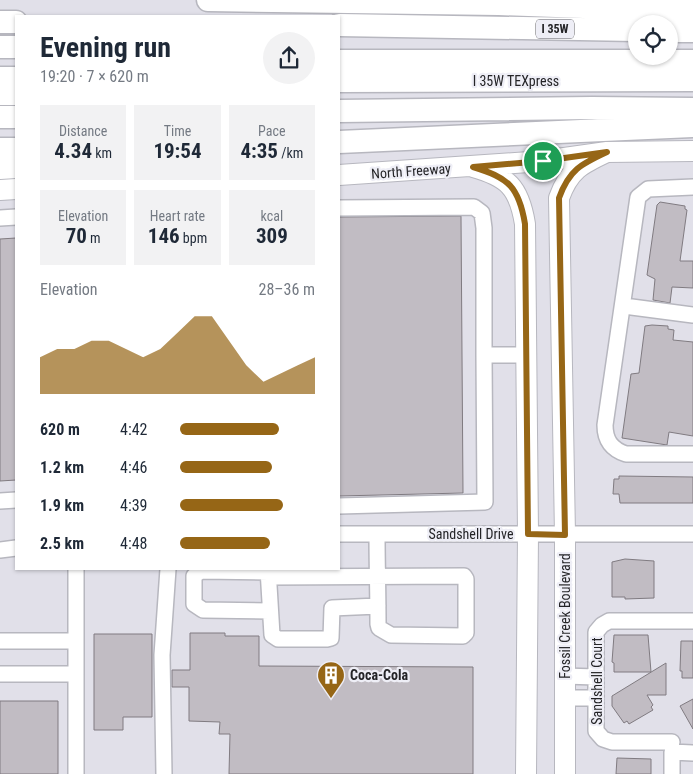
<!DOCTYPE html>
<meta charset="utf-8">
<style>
:root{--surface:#fff;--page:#f2f2f3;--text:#1f2937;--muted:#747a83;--accent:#966616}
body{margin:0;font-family:"Roboto Condensed",sans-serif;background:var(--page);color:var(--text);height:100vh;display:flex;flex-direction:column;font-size:19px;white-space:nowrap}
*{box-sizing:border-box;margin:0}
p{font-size:16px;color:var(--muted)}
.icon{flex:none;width:28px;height:28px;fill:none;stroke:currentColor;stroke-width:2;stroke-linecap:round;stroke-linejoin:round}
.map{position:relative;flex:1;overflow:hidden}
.drawer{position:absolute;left:15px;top:15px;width:325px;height:555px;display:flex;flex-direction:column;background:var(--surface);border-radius:0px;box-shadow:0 1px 4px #0004}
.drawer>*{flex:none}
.controls{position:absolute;left:628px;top:15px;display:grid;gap:10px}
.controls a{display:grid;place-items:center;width:50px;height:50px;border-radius:50%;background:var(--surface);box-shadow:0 1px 4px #0004;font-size:25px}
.pin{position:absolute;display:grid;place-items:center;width:42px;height:42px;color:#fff;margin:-21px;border:2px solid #fff;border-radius:50%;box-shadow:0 1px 5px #0007}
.round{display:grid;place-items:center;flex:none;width:52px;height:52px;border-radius:26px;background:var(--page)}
.overview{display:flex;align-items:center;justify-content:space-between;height:85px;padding:0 25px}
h1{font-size:28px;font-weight:700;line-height:38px}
.figures{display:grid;grid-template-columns:repeat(3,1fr);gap:8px;height:85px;padding:5px 25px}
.figures div{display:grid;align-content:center;border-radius:0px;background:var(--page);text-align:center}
.figures b{font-size:21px;font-weight:700}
.figures small{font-size:14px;font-weight:400}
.figures p{font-size:14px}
.chart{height:140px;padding:10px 25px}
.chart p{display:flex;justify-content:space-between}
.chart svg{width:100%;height:90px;margin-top:5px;fill:var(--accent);opacity:.7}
ul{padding:0 25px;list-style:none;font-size:16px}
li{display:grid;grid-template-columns:80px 60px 1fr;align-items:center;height:38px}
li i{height:12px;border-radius:6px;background:var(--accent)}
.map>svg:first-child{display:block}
.building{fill:#c1bcc3;stroke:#807b81}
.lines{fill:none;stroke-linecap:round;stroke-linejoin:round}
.minor-casing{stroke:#b7b7bf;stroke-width:18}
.major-casing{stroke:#b7b7bf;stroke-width:22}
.highway-casing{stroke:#b7b7bf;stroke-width:25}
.minor{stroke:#fff;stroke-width:15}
.major{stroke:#fff;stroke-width:20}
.highway{stroke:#fff;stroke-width:22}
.route-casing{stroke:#fff;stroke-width:10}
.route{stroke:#966616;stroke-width:6}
.labels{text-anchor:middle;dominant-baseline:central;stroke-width:4.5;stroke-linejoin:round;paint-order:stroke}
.shield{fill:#eeeef6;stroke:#616165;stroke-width:1}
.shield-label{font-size:12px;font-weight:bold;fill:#242427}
.street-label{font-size:14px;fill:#242427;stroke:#eeeef6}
.poi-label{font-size:14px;font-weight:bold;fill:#242427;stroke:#eeeef6;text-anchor:start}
</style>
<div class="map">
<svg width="693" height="774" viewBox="0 0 693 774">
<rect width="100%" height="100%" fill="#e1e0e9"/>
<path class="building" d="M660,202L685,206V209L687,210L680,261H693V288L672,287L670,303L653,300L655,279L647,275L657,205Z
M461,216L463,493L339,496V217Z
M16,238V480L0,481V239Z
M652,325L668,326V329L674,330L673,340L693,342V436L669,432L667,445L622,438L631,374L639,373L645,326Z
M619,476L693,477V503H620L619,494H613L614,479H619Z
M625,559L654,561V598L625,599V597H612V562Z
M190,633H225V636H259V666L473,667V774H229L230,734H219L220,722L189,721V687H172V670H190Z
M94,634H152V717H123V730H94Z
M614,635H648L651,672H614V663L612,662Z
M681,641H693V678H682V671H680Z
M666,663V695H647L653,705L651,707L653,710L629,724L627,721L624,723L612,706V696Z
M693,699V729L680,706Z
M0,701H58V774H0Z
M617,758L651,759V774H616Z"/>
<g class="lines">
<g class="minor-casing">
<path id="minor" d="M693,187L648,189L638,197L605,425C605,440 611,449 626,454H693
M339,208L474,207L482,213L484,228V355H526
M0,218L16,217
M624,306L693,315
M0,501L16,500
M339,506L485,502L484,355
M339,534H693
M0,550L16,548
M268,569L272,635L278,639H327L331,638L332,608L378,606
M268,572L201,571L194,576V604L203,610L269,611
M268,577L464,576L466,579V633L463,636L391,635L379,628L378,624C378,594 377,564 377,534
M0,641H75
M0,674H76
M564,676L596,677
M564,698H596
M672,742H612L603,739L596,731V632L602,625L609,621H693
M76,774V569
M164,774L162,655L168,569
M672,774V752L693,753"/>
</g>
<g class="major-casing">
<path id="major" d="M473,167C508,177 519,187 525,224L528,534L526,774
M339,175L543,161L607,152L693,151
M0,190L16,189
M565,774V535L559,198C569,170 581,164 607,152"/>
</g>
<g class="highway-casing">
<path id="highway" d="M208,0L499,4L693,11
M0,22H16
M339,25L636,30
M669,31H693
M0,47H16
M339,61H693
M0,78H16
M339,81L693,80
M0,94H16
M339,111L592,108L693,109
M0,117H16
M339,142L693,126
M0,149H16
M0,168L16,167"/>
</g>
<use href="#minor" class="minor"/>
<use href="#major" class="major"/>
<use href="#highway" class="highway"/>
</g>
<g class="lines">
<g class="route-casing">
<path id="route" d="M607,152C581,164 569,170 559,198L565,535L528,534L525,224C519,187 508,177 473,167L543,161Z"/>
</g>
<use href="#route" class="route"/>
</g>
<defs>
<g id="building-pin" transform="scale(1.4375)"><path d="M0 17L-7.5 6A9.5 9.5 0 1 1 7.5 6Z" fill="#966616" stroke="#eeeef6"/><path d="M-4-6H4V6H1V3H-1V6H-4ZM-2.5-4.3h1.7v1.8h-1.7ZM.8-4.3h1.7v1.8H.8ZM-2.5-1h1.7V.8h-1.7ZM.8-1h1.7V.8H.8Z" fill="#fff"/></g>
</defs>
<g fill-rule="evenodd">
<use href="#building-pin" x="331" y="675"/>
</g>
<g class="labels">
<rect class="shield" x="536" y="19.5" width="38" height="19" rx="4"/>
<g class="shield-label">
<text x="555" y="29">I 35W</text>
</g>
<g class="street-label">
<text x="516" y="81">I 35W TEXpress</text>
<text transform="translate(411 171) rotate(-4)">North Freeway</text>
<text x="471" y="534">Sandshell Drive</text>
<text transform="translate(565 616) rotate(-90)">Fossil Creek Boulevard</text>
<text transform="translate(597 681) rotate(-90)">Sandshell Court</text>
</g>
<g class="poi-label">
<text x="350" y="675">Coca-Cola</text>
</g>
</g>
</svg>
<div class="controls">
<a><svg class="icon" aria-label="locate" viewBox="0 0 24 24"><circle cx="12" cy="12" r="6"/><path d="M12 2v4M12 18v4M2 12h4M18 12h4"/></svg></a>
</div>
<div class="pin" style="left:543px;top:161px;background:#1e9e55"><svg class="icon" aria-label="arrive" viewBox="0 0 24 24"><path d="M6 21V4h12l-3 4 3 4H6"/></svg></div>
<section class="drawer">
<div class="overview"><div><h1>Evening run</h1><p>19:20 · 7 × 620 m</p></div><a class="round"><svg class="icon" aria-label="share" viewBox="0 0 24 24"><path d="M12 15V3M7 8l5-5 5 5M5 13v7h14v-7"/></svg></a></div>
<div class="figures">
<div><p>Distance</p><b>4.34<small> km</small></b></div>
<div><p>Time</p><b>19:54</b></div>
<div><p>Pace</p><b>4:35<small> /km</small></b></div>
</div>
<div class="figures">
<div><p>Elevation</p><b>70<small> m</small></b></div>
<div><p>Heart rate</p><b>146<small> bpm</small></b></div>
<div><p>kcal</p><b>309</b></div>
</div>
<div class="chart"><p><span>Elevation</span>28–36 m</p>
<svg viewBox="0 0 160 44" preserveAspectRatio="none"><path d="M0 44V26L10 22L20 22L30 18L40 18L50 22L60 26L70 22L80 14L90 6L100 6L110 18L120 30L130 38L140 34L150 30L160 26V44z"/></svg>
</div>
<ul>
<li><b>620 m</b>4:42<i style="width:73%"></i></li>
<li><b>1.2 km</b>4:46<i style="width:68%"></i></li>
<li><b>1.9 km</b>4:39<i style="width:76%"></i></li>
<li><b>2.5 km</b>4:48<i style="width:67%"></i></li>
</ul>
</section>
</div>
